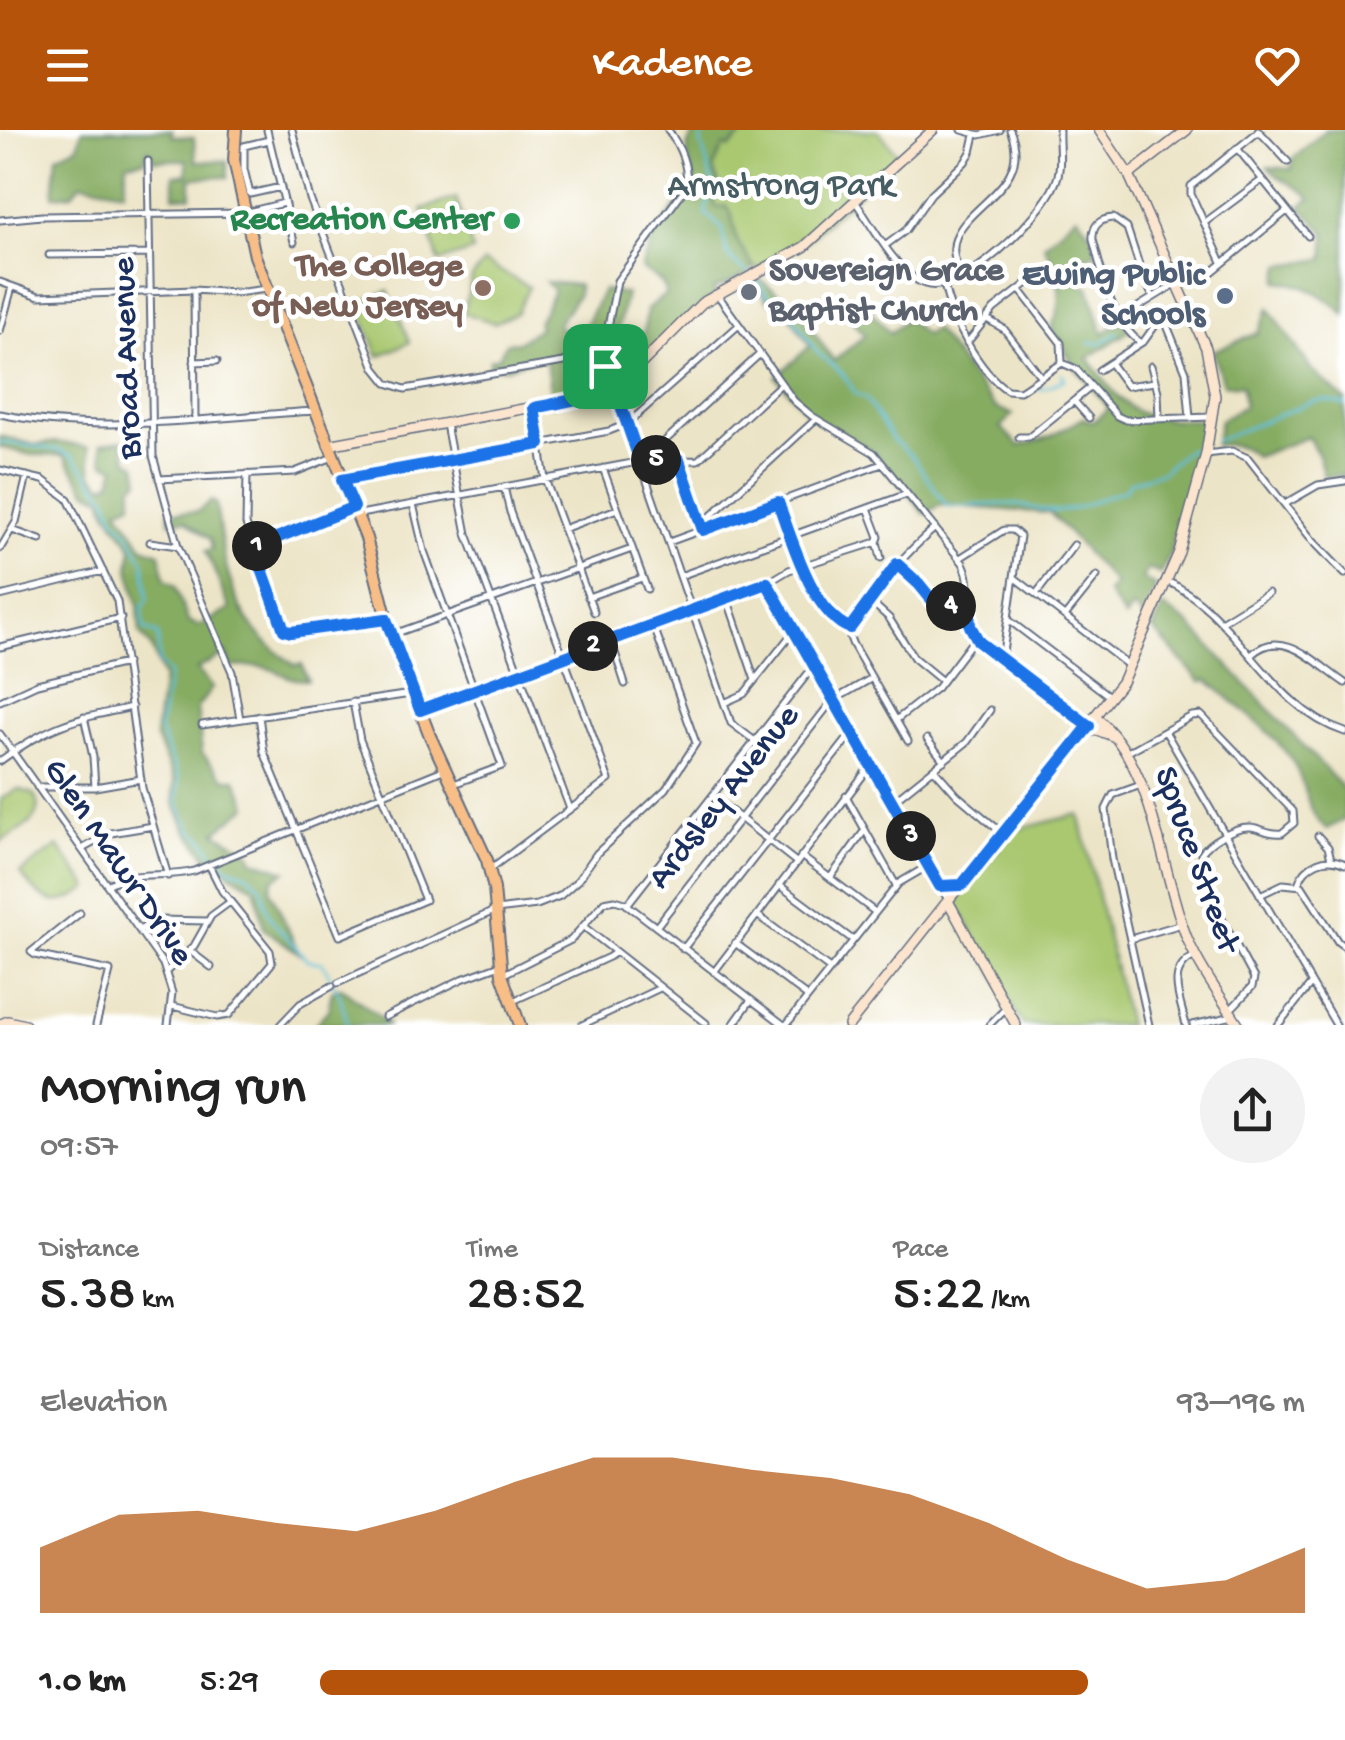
<!DOCTYPE html>
<meta charset="utf-8">
<style>
:root{--surface:#fff;--page:#f2f2f2;--text:#222;--muted:#767676;--accent:#b45309}
body{margin:0;font-family:"Gochi Hand",sans-serif;background:var(--page);color:var(--text);height:100vh;display:flex;flex-direction:column;font-size:38px;white-space:nowrap}
*{box-sizing:border-box;margin:0}
p{font-size:32px;color:var(--muted)}
.icon{flex:none;width:55px;height:55px;fill:none;stroke:currentColor;stroke-width:2;stroke-linecap:round;stroke-linejoin:round}
.map{position:relative;height:895px;overflow:hidden}
.sheet{display:flex;flex-direction:column;background:var(--surface);flex:1}
.sheet>*{flex:none}
.pin{position:absolute;display:grid;place-items:center;width:85px;height:85px;color:#fff;margin:-42px;border-radius:20px;box-shadow:0 5px 15px #0006}
.km{position:absolute;width:50px;height:50px;margin:-25px;border-radius:50%;background:#222;color:#fff;font-size:28px;line-height:50px;text-align:center}
.round{display:grid;place-items:center;flex:none;width:105px;height:105px;border-radius:52px;background:var(--page)}
.head{display:flex;align-items:center;justify-content:space-between;height:170px;padding:0 40px}
h1{font-size:55px;font-weight:600;line-height:75px}
.metrics{display:grid;grid-template-columns:repeat(3,1fr);gap:15px;height:170px;padding:10px 40px}
.metrics div{display:grid;align-content:center}
.metrics b{font-size:50px;font-weight:600}
.metrics small{font-size:28px;font-weight:400}
.metrics p{font-size:28px}
.chart{height:280px;padding:20px 40px}
.chart p{display:flex;justify-content:space-between}
.chart svg{width:100%;height:180px;margin-top:10px;fill:var(--accent);opacity:.7}
ul{padding:0 40px;list-style:none;font-size:32px}
li{display:grid;grid-template-columns:160px 120px 1fr;align-items:center;height:75px}
li i{height:25px;border-radius:12px;background:var(--accent)}
header{display:flex;justify-content:space-between;align-items:center;height:130px;padding:0 40px;background:var(--accent);color:#fff;font-size:45px;font-weight:600}
.map>svg:first-child{display:block}
.green{fill:#a9c870;stroke:#627c67;stroke-width:2.5}
.forest{fill:#86ac62;stroke:#506e60;stroke-width:2.5}
.lines{fill:none;stroke-linecap:round;stroke-linejoin:round}
.stream{stroke:#5fc1dd;stroke-width:2.5}
.street-casing{stroke:#646e82;stroke-width:9}
.secondary-casing{stroke:#646e82;stroke-width:12}
.primary-casing{stroke:#646e82;stroke-width:14}
.street{stroke:#fff;stroke-width:5}
.secondary{stroke:#fce5cf;stroke-width:9}
.primary{stroke:#f7be88;stroke-width:10}
.route-casing{stroke:#fff;stroke-width:20}
.route{stroke:#1a73e8;stroke-width:12}
.leisure-dot{fill:#2e9e5b;stroke:#fff;stroke-width:4}
.education-dot{fill:#8d6e63;stroke:#fff;stroke-width:4}
.worship-dot{fill:#6b7280;stroke:#fff;stroke-width:4}
.service-dot{fill:#5c6f8a;stroke:#fff;stroke-width:4}
.labels{text-anchor:middle;dominant-baseline:central;stroke-width:9;stroke-linejoin:round;paint-order:stroke}
.park-label{font-size:35px;fill:#465d63;stroke:#fff}
.leisure-label{font-size:35px;font-weight:bold;fill:#27864d;stroke:#fff;text-anchor:end}
.education-label{font-size:35px;font-weight:bold;fill:#785e54;stroke:#fff;text-anchor:end}
.worship-label{font-size:35px;font-weight:bold;fill:#5b616d;stroke:#fff;text-anchor:start}
.service-label{font-size:35px;font-weight:bold;fill:#4e5e75;stroke:#fff;text-anchor:end}
.street-label{font-size:35px;fill:#1b2f5e;stroke:#fff}
</style>
<header><svg class="icon" aria-label="menu" viewBox="0 0 24 24"><path d="M4 6h16M4 12h16M4 18h16"/></svg>Kadence<svg class="icon" aria-label="heart" viewBox="0 0 24 24"><path d="M12 20l-8-8c-3-5 5-10 8-4 3-6 11-1 8 4z"/></svg></header>
<div class="map">
<svg width="1345" height="895" viewBox="0 0 1345 895">
<rect width="100%" height="100%" fill="#fff"/>
<filter id="ink" filterUnits="userSpaceOnUse"><feTurbulence type="fractalNoise" baseFrequency=".01" numOctaves="2"/><feDisplacementMap in="SourceGraphic" scale="20" xChannelSelector="R" yChannelSelector="G"/><feConvolveMatrix kernelMatrix="1 2 1 2 8 2 1 2 1" color-interpolation-filters="sRGB"/></filter>
<filter id="wash" filterUnits="userSpaceOnUse"><feTurbulence type="fractalNoise" baseFrequency=".0048" numOctaves="4" result="noise"/><feDisplacementMap in="SourceGraphic" scale="40" xChannelSelector="R" yChannelSelector="G"/><feGaussianBlur stdDeviation="2.25" result="paint"/><feColorMatrix in="noise" values="0 0 0 0 0 0 0 0 0 0 0 0 0 0 0 0 0 1.4 0 .05"/><feComposite in="paint" operator="in"/></filter>
<g filter="url(#wash)">
<rect width="100%" height="100%" fill="#ece4c6"/>
<path class="green" d="M748,0H878L899,26L809,109L756,140L737,111L731,82L726,76L716,77C710,57 710,32 724,15L729,18Z
M456,68L473,121L439,132L422,79Z
M484,132L529,157L516,183L495,193L463,183L472,147Z
M388,161L410,212L379,226L357,175Z
M18,659L34,664C48,690 18,701 0,712V669Z
M1079,684L1128,895H1023L956,772L1014,700Z
M58,716L89,758C55,782 43,772 20,743Z"/>
<path class="forest" d="M82,0H172V6L194,8L196,31H227L228,47L191,48V66H174V45H187V30H154L148,20L145,30L127,33L124,61L81,53L72,64L53,66L57,26L78,16Z
M700,0H748L729,18L724,16L713,39L720,56L714,71L716,77L726,76L731,82L737,111L753,136L749,144L713,160L717,166L697,179L622,249L608,227L610,208L602,206L573,230L598,244L607,260L552,275L546,230L542,227L505,238L489,237L490,230L499,227L506,213L518,212L539,198L538,192L554,161L546,152L578,155V164L557,195L574,208L586,194L603,160L626,164L616,208L639,207L644,202L647,179L666,164L663,154L641,138L653,109L694,50C689,29 679,14 700,0Z
M1326,0H1345V185C1325,164 1306,155 1278,151L1281,135L1324,129L1326,103L1300,77L1311,68C1296,52 1282,54 1268,37L1292,39V29Z
M1077,85L1092,105L1096,123L1074,132L1080,154L1089,157L1103,203L1122,191L1129,201L1088,228C1130,286 1134,290 1206,290L1170,424L1161,444L1148,439L1142,449L1156,456L1142,487L1133,477L1125,488L1108,463L1115,454L1050,383L941,375L924,384L874,322L810,286L776,247L810,216L786,180L767,170L755,151L758,148L797,178L834,231L865,205L846,183L861,169L890,203L906,189L925,205L934,199L996,278L1013,284L1001,297L1019,316L1049,307L1084,288L1093,292L1109,278L1076,239L1051,197C1068,172 1057,140 1044,115Z
M1269,178L1312,240L1345,270V345L1324,347L1318,325L1308,307L1255,327C1244,314 1231,314 1215,315L1220,290L1244,276L1242,256L1223,254L1213,221L1258,203Z
M0,306L35,315L57,312L89,317L92,344L103,355L111,352L115,337L104,333L101,314L122,310L128,330L136,334L140,350L132,356V373L118,379L143,417L160,423L165,450L175,456L188,491L199,496L230,479L206,421L212,419L210,409L185,390L170,392L168,382H197L211,371L216,373C226,445 231,493 295,535L302,534L308,550C284,550 286,543 267,538C255,535 242,536 230,537L226,524L197,539L212,558L197,578L202,623L225,649H236L248,676L216,702L250,722L253,730L286,741L273,749L270,759L299,823L264,799L255,758L210,731L187,701L174,673V650L155,606L163,548L151,517L140,504L138,476L129,438L132,417L107,382L102,367L87,361L64,325H31L0,317Z
M1163,477L1188,493L1345,660V689L1327,699C1307,685 1307,659 1296,638C1282,609 1232,571 1207,550L1201,552L1153,499Z
M340,857L384,890L388,895H315L328,880L332,861Z"/>
<g class="lines">
<path class="stream" d="M706,0L702,4L701,13L713,54L705,83L723,99C726,127 726,126 748,143
M754,148L767,165L788,179L817,222L842,243L856,264L866,269L894,311L913,327L946,375L952,377C971,376 990,374 1009,374C1025,374 1041,382 1057,381C1082,380 1102,366 1125,360L1130,352L1162,342L1186,321L1196,318
M1089,212L1101,213L1118,203
M1048,257L1065,249L1062,244
M1038,259L1045,258
M1215,311L1314,271L1326,270L1345,275
M0,312L59,320L73,326L107,368L113,386L129,404L144,432L148,469L142,478L144,499L158,505L159,533L169,544L159,600L179,649L177,671L191,700L202,707L213,724L229,738L248,744L263,759C266,799 287,800 306,830L323,833L340,866L348,895"/>
</g>
</g>
<g filter="url(#ink)">
<g class="lines">
<g class="street-casing">
<path id="street" d="M267,0L294,112
M292,0L310,69L375,238L387,253L405,259L564,232L599,212L607,202L617,151L686,57C689,37 680,16 668,0
M962,0L980,5L1000,0
M1258,0L1288,32
M269,10L244,16V39L250,64L281,57
M1237,18L1308,106
M148,31L153,326L178,416L232,542L240,589
M855,71C871,94 898,145 925,154C962,167 1041,87 1055,54C1063,37 1058,18 1059,0
M0,90L42,86L244,83L284,73
M1204,93L1262,50
M886,115L905,101L931,64L965,32L971,22L975,5
M49,125L149,124
M1222,132L1191,64V56L1259,1
M963,147C920,81 1041,71 1010,0
M0,152L39,166L194,160L236,163L267,159
M944,155C951,188 978,241 1007,260L1020,261L1062,233L1076,239L1117,286L1126,290L1211,287
M194,160L195,289
M1020,160L1061,213L1062,233
M717,164L794,271L812,286L874,323L963,433C976,458 962,484 975,508L1086,594
M1120,188L1177,153L1207,146L1287,81
M1164,188L1186,242L1190,288
M987,189L1004,199L1041,247
M0,201L12,157
M605,205L604,232L614,253
M967,213L994,179L1034,148L1041,146
M1141,213C1110,190 1103,145 1093,110C1092,96 1099,89 1113,88L1127,98L1142,144L1153,167
M575,230L597,235L610,256
M194,232L217,231
M1111,234L1127,256L1155,252
M1151,236L1158,262L1159,289
M1099,240L1144,211L1157,193L1175,182
M618,251L617,265L731,593L755,611
M1074,271L1089,288
M534,278L545,349L594,482
M0,284C102,305 211,287 314,281
M446,294L467,404L570,679
M1019,307H1029L1091,257
M1206,324L1232,321L1248,328L1313,411L1345,444
M646,331L698,330L781,254
M679,331L702,397
M603,338L647,459
M0,340L43,350L68,369L117,471L142,658L168,746
M247,344L246,394L284,500L291,502L387,489
M159,349L295,342L333,327
M345,350L609,301L627,294L739,195
M778,372C791,407 813,485 850,497
M413,374L424,421L502,636L451,655
M1285,374L1318,355L1345,351
M868,378L879,407L877,412L881,428
M360,384L643,331L760,224
M701,395L816,289
M563,399L617,379
M12,400L40,410
M150,412L178,416
M669,412L882,334
M254,417L354,377
M0,419L16,392L27,346
M960,428L1004,400H1013L1020,406L1002,529
M897,435L934,472L969,479
M680,446L907,364
M1015,448L1129,536
M1167,451C1238,484 1269,578 1345,602
M767,453L947,768
M1036,464L1074,415
M0,466L103,441
M588,467L642,448
M727,468L755,550
M869,470L889,488L914,528L942,551
M1065,486L1097,446
M1010,491L1109,566
M1221,492L1268,463
M391,505L632,419
M611,510L625,554
M0,517L121,488
M1251,525C1283,495 1316,534 1345,553
M834,570L872,548
M0,571L37,554L126,533
M724,573L744,564L794,501
M420,580L769,452L789,440L877,412
M259,586L264,622L340,806L425,770L360,610L353,572
M84,587L93,627L95,657
M896,590L937,558L975,508
M202,595L411,564
M1165,601L1336,895
M0,604L163,834L172,863L168,895
M927,609L944,631
M908,611L853,515C850,508 849,506 850,498C855,475 915,415 935,398
M1126,623L1192,586L1201,585L1293,681L1294,693L1282,703C1269,705 1262,698 1250,697C1235,696 1208,712 1201,724L1216,778L1254,848L1252,857L1230,880
M0,631C51,594 72,590 132,577
M934,639L957,665L1001,702
M1141,655L1113,665L1106,679L1112,729L1149,895
M37,657H95L141,649
M712,666L796,732
M846,666L896,755
M892,672L967,612L990,580
M1318,706L1328,717L1331,729
M82,719L111,703L153,696
M801,726L875,782
M490,739L609,650L510,382L504,357
M830,748L865,700
M1298,754C1305,734 1326,724 1345,734
M107,755C135,739 163,749 194,741L443,640
M779,755L853,810
M1260,765L1283,754L1302,756L1338,812L1345,817
M627,775L813,537
M80,783L31,822L35,825L110,841L96,895
M757,785L830,839
M583,796L706,893
M656,797L832,571
M139,800L158,790L207,791
M1130,809L1182,794
M735,813L808,867
M683,819L852,603
M190,821L211,837
M167,841L194,816L211,786L230,772
M714,842L871,635
M502,845L571,810L604,772L615,770L625,773L784,895
M338,853L496,780L537,775L560,766L578,750L597,723L666,659L696,613L653,494
M513,871L609,827L616,822
M172,876L217,887L229,885L272,833L270,821L222,761L209,735
M385,887L462,849L500,835
M280,895L300,874L332,856
M582,895L660,858
M733,895L751,870
M786,895L899,753L928,736
M989,895L1005,879
M1186,895C1180,869 1165,840 1195,826
M1193,895L1233,886
M1278,895L1311,854"/>
</g>
<g class="secondary-casing">
<path id="secondary" d="M1129,45L1187,0
M328,315L582,268L606,259L638,237L702,173L804,117L933,0
M1095,587C1155,633 1160,741 1187,808C1200,839 1221,867 1239,895
M1084,603L1097,600L1115,607
M940,756L959,755
M948,771L1016,895
M1,894L8,891L25,895
M849,895L1122,552L1179,422L1206,324L1215,266L1206,218L1129,45L1099,0"/>
</g>
<g class="primary-casing">
<path id="primary" d="M236,0L234,30L255,126L366,408L391,505L430,606L487,730L494,759L502,845L520,895"/>
</g>
<use href="#street" class="street"/>
<use href="#secondary" class="secondary"/>
<use href="#primary" class="primary"/>
</g>
</g>
<g class="lines" filter="url(#ink)">
<g class="route-casing">
<path id="route" d="M605,236L614,254C590,269 562,272 534,278L540,314L342,350L354,377L254,417L284,500L291,502L386,489L420,580L767,453L940,756L962,755L1089,596L979,512L970,496L969,479L932,470L919,454L897,434L850,498C813,485 791,407 778,372L703,400L679,330L640,331L617,265L606,259L610,256L602,241L590,231L588,220L593,216L604,227L605,236"/>
</g>
<use href="#route" class="route"/>
</g>
<circle class="leisure-dot" cx="512" cy="91" r="10"/>
<circle class="education-dot" cx="483" cy="158" r="10"/>
<circle class="worship-dot" cx="749" cy="162" r="10"/>
<circle class="service-dot" cx="1225" cy="166" r="10"/>
<g class="labels">
<g class="park-label">
<text x="781" y="57">Armstrong Park</text>
</g>
<g class="leisure-label">
<text x="492" y="91">Recreation Center</text>
</g>
<g class="education-label">
<text x="463" y="138">The College<tspan x="463" dy="40">of New Jersey</tspan></text>
</g>
<g class="worship-label">
<text x="769" y="142">Sovereign Grace<tspan x="769" dy="40">Baptist Church</tspan></text>
</g>
<g class="service-label">
<text x="1205" y="146">Ewing Public<tspan x="1205" dy="40">Schools</tspan></text>
</g>
<g class="street-label">
<text transform="translate(129 228) rotate(-92)">Broad Avenue</text>
<text transform="translate(725 668) rotate(-52)">Ardsley Avenue</text>
<text transform="translate(1195 730) rotate(70)">Spruce Street</text>
<text transform="translate(117 733) rotate(56)">Glen Mawr Drive</text>
</g>
</g>
</svg>
<div class="pin" style="left:605px;top:236px;background:#1e9e55"><svg class="icon" aria-label="arrive" viewBox="0 0 24 24"><path d="M6 21V4h12l-3 4 3 4H6"/></svg></div>
<b class="km" style="left:257px;top:416px">1</b>
<b class="km" style="left:593px;top:516px">2</b>
<b class="km" style="left:911px;top:706px">3</b>
<b class="km" style="left:951px;top:476px">4</b>
<b class="km" style="left:656px;top:330px">5</b>
</div>
<section class="sheet">
<div class="head"><div><h1>Morning run</h1><p>09:57</p></div><a class="round"><svg class="icon" aria-label="share" viewBox="0 0 24 24"><path d="M12 15V3M7 8l5-5 5 5M5 13v7h14v-7"/></svg></a></div>
<div class="metrics">
<div><p>Distance</p><b>5.38<small> km</small></b></div>
<div><p>Time</p><b>28:52</b></div>
<div><p>Pace</p><b>5:22<small> /km</small></b></div>
</div>
<div class="chart"><p><span>Elevation</span>93–196 m</p>
<svg viewBox="0 0 160 44" preserveAspectRatio="none"><path d="M0 44V28L10 20L20 19L30 22L40 24L50 19L60 12L70 6L80 6L90 9L100 11L110 15L120 22L130 31L140 38L150 36L160 28V44z"/></svg>
</div>
<ul>
<li><b>1.0 km</b>5:29<i style="width:78%"></i></li>
</ul>
</section>
